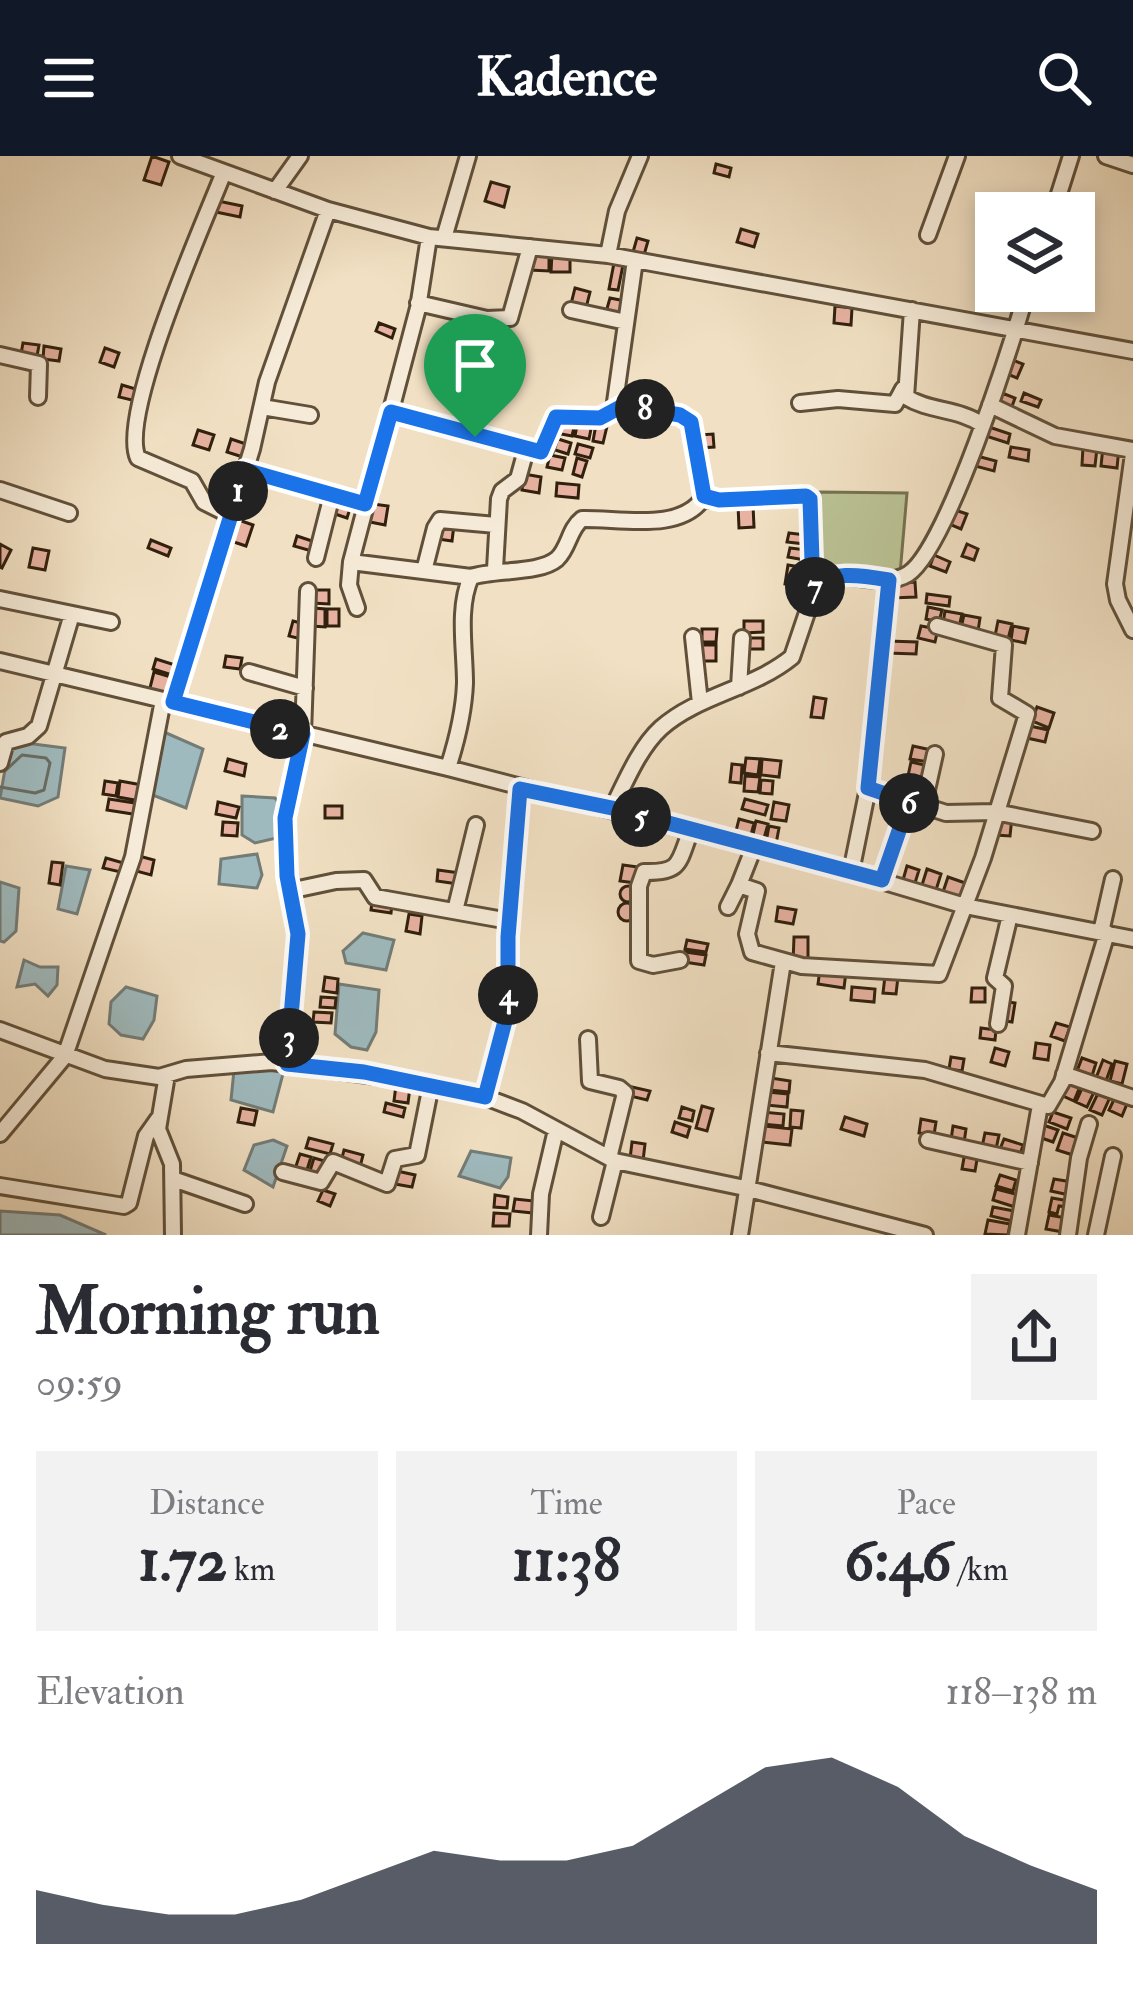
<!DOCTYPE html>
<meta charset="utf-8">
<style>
:root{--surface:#fff;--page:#f2f2f3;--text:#2b2b33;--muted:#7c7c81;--accent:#111827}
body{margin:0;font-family:"IM FELL Double Pica",serif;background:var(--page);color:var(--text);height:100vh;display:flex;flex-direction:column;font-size:45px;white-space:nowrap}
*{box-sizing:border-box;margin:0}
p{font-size:39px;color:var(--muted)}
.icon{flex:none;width:66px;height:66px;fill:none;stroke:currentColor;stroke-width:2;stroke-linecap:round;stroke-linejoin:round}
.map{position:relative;height:1079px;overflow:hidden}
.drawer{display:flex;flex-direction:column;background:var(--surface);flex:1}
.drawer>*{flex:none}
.tools{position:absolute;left:975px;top:36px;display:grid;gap:24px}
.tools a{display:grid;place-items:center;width:120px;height:120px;border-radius:0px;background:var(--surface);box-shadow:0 6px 18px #0003;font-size:60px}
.pin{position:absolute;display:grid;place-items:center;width:102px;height:102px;color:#fff;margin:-123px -51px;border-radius:50% 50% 50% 0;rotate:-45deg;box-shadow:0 0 12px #0007}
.pin .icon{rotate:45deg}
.km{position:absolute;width:60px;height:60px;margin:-30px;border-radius:50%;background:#222;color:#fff;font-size:33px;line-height:60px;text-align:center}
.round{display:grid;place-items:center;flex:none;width:126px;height:126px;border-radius:0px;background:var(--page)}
.summary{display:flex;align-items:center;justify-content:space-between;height:204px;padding:0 36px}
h1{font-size:66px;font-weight:800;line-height:90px}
.metrics{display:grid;grid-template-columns:repeat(3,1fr);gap:18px;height:204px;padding:12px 36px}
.metrics div{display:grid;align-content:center;border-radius:0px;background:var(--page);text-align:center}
.metrics b{font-size:60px;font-weight:800}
.metrics small{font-size:33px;font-weight:400}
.metrics p{font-size:33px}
.chart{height:336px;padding:24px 36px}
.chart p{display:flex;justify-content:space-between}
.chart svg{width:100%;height:216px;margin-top:12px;fill:var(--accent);opacity:.7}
header{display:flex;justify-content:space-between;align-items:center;height:156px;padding:0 36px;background:var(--accent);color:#fff;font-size:54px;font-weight:800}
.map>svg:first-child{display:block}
.green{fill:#bac294;stroke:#757150;stroke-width:3}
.water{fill:#9fbabe;stroke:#737c77;stroke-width:3}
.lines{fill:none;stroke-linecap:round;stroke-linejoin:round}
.shore{stroke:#686d66;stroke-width:3}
.building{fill:#e7b2a1;stroke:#30200d;stroke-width:3}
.minor-casing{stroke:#60503a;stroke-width:20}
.minor{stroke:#f6ebd8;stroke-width:14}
.route-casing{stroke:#fff;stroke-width:24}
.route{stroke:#1a73e8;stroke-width:15}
</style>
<header><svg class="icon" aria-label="menu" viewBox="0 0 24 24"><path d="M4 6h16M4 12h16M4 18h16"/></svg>Kadence<svg class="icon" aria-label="search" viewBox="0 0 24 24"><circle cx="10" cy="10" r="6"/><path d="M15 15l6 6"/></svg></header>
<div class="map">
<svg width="1133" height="1079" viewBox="0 0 1133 1079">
<rect width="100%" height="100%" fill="#f1e0c3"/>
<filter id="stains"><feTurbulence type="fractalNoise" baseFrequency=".00167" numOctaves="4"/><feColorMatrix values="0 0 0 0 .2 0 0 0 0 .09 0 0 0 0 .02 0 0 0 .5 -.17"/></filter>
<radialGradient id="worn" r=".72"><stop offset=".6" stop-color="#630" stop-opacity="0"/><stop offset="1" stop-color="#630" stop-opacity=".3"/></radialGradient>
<path class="green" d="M820,336L907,337L900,418L820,424L815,382Z"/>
<path class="water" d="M164,576L203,593L186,652L150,638Z
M10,585L65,592L58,641L38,650L0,642Z
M242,640L275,642L287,657L285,680L255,687L242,679Z
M257,698L262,719L257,732L219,728L221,703Z
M66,710L90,714L77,758L58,753Z
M0,726L19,732L16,775L4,786L0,785Z
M363,777L394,784L386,814L346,807L343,795Z
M24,804L40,811H58L57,829L48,840L35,828L17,831Z
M339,828L379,834L376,876L367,894L351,891L335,878Z
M126,831L157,840L154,864L143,883L121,879L109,868L111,846Z
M274,910L284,914L273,956L231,944L234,914Z
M273,984L287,990L273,1031L244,1014L254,989Z
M471,995L511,1002L508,1021L500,1032L459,1020Z
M0,1055L60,1059L106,1079H0Z"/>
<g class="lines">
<path class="shore" d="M0,631L35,637L44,634L50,607L46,602L22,599L5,615"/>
</g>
<path class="building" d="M152,0L169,6L161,29L144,24Z
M716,8L731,12L729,21L714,17Z
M491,26L509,31L504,51L485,45Z
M218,45L242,50L240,61L216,56Z
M741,73L758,78L754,91L737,86Z
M637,82L648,85L644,99L633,96Z
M531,95L549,96V115L530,114Z
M552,97L570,98V116H551Z
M614,107L623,109L618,134L609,133Z
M575,132L590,136L586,152L571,148Z
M610,142L630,146L626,160L606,156Z
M835,150L852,152L851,169L834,167Z
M379,167L395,173L392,182L376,175Z
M23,187L39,189L37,200L21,198Z
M44,190L61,193L59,205L43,203Z
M105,192L119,197L114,211L100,206Z
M1012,204L1023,208L1017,222L1007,218Z
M122,229L139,234L136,245L119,241Z
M1002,237L1015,242L1011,253L998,247Z
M1024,237L1041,244L1038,251L1021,245Z
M468,252L478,255L475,268L465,266Z
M559,263L575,267L572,280L556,277Z
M597,263L608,266L603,287L593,285Z
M578,264L592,268L589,283L575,280Z
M989,271L1010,278L1008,287L986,280Z
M198,274L214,279L209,294L193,289Z
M713,278L714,291L700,292V279Z
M555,282L571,287L568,298L552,293Z
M231,283L249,289L246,302L227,296Z
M578,288L593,292L590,302L575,298Z
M1011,291L1029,294L1028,305L1009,301Z
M1083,291L1097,292L1095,310L1082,309Z
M1103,291L1119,292L1117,312L1101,310Z
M550,299L565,302L562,314L547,311Z
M977,300L996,305L994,315L975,310Z
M577,302L587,305L582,321L573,318Z
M524,318L541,321L539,337L522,334Z
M557,327L579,329L578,342L556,340Z
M336,344L351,349L347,362L332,357Z
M373,348L388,350L385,369L370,366Z
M738,349H753L754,371L739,372Z
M955,354L967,358L961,373L949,368Z
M236,363L253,369L246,390L228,384Z
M440,367L454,369L452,385L438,383Z
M789,377L806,379L805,388L787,386Z
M297,380L318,387L315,396L294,390Z
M151,384L171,392L168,400L148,392Z
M0,388L11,394L2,412L0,411Z
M967,388L978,393L974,404L962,400Z
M33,392L49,395L45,414L29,411Z
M790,392L807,394L805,404L788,401Z
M934,399L950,406L946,416L930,410Z
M788,409L807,412L804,431L785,428Z
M915,426L916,441L891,442L890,428Z
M312,434H329V448L312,447Z
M927,438L950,441L949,450L926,447Z
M928,451L942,454L939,466L926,463Z
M313,452L325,453V471L312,470Z
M327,453H339V470H327Z
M945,455L962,458L959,471L943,467Z
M964,459L980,462L978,475L961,472Z
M293,465L305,468L301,483L289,480Z
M744,465H763V476L744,477Z
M998,465L1012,468L1008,483L995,480Z
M921,470L938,473L935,486L918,482Z
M1013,470L1028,473L1025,487L1011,484Z
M702,473H717L716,486H702Z
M746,482H763V493H746Z
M887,485L917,486L916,498L887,497Z
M698,489H716V505H698Z
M226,500L242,502L240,513L224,511Z
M156,503L175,509L172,519L153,513Z
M154,516L171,521L166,540L149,536Z
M814,541L826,543L823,562L811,561Z
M1037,551L1054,557L1049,572L1032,565Z
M1030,570L1048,574L1045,586L1027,582Z
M913,590L931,594L929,606L910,603Z
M746,602L760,603L758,619L744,617Z
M228,603L246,608L244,620L225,615Z
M762,603L781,605L779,621L761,619Z
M911,606L929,610L926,624L908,620Z
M732,608L742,609L741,627L730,626Z
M745,620L760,621L758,636L744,635Z
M761,624L773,625L772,638L760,637Z
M105,625L118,627L116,640L103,638Z
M120,625L142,629L140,645L118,641Z
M109,643L141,648L139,659L107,654Z
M745,643L768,649L765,659L742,653Z
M218,646L239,651L236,662L216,658Z
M774,646L789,649L786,665L771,663Z
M325,650H342V662H325Z
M998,660L1012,661L1010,680L996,679Z
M739,663L754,667L750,683L735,679Z
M756,665L768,668L763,686L752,683Z
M223,666L238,667L237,680L222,679Z
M769,670L779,672L776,688L766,686Z
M139,700L154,704L151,719L136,715Z
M106,702L127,708L125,717L103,712Z
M52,706L63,707L60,729L49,727Z
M623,709L638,711L636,727L620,725Z
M907,710L919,714L915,727L903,724Z
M927,713L941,718L936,734L922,729Z
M438,714L460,717L458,728L437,725Z
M948,721L968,728L963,742L943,736Z
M620 738a8 8 0 1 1 16 0a8 8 0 1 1-16 0Z
M372,746L392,749L391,757L371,754Z
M618 756a9 9 0 1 1 18 0a9 9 0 1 1-18 0Z
M778,751L796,754L793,768L776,765Z
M409,758L422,760L420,778L406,775Z
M794,781H808V807H793Z
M687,784L708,788L706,796L685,793Z
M685,796L706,799L704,809L684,806Z
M820,813L846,816L844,832L818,828Z
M885,820L898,821L896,838L883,837Z
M325,821L338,823L337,837L323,835Z
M852,831L875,833L874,846L851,844Z
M972,832H985V846H971Z
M321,841L336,842L335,852L320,851Z
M1002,845L1015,847L1012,866L999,864Z
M314,856L332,857L331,867L313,866Z
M1056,867L1070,871L1065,885L1051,880Z
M981,872L996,874L995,884L980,882Z
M1036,887L1050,889L1048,904L1034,902Z
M995,892L1009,896L1005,910L991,906Z
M951,901L964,903L962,915L949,913Z
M1082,902L1096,907L1092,920L1077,915Z
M1103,904L1112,908L1106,925L1096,922Z
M1115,905L1127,908L1122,928L1110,925Z
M771,922L790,925L789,936L770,934Z
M1069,922L1081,928L1074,945L1061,939Z
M1084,928L1095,934L1087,951L1076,946Z
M396,929L410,931L408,947L394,945Z
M632,931L650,935L647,944L630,940Z
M1100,933L1111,939L1102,959L1090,954Z
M767,936L788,938L787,951L766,949Z
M1117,937L1129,943L1122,960L1109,954Z
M386,947L405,952L403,961L384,956Z
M702,950L713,953L707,975L696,972Z
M682,951L694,955L692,965L679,962Z
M241,952L257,955L254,969L238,966Z
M791,954L803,955L801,972L790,971Z
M762,956L784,958L783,970L761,968Z
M1053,956L1071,962L1067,973L1049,966Z
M845,961L867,968L864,980L841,973Z
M921,963L936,966L934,979L919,977Z
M675,966L690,971L687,981L672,976Z
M1040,968L1058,974L1053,986L1036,980Z
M756,969L792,973L790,989L754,985Z
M953,970L966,973L964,987L951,984Z
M985,977L999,979L996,993L982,991Z
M1063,977L1078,982L1073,999L1057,994Z
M309,982L333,988L330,998L306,992Z
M1004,983L1023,989L1020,1000L1000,993Z
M632,986L645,988L643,1005L630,1003Z
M344,994L363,999L360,1011L341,1006Z
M965,996L978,998L975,1015L962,1013Z
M300,998L311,1001L306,1017L295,1013Z
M314,1002L328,1006L323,1023L309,1018Z
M397,1015L415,1019L412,1031L395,1028Z
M1000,1019L1016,1024L1013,1035L996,1030Z
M1054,1023L1072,1026L1069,1039L1051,1035Z
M996,1033L1019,1039L1015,1051L993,1044Z
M323,1034L335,1038L330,1050L318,1045Z
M495,1039L508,1041L507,1052L494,1051Z
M1052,1042L1069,1045L1067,1051L1059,1050L1057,1058L1049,1056Z
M515,1043L534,1045L533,1057L513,1055Z
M993,1051L1014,1055L1012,1065L991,1060Z
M494,1057L510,1058L509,1070H493Z
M1049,1059L1066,1062L1063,1076L1046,1073Z
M988,1064L1010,1068L1008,1079L985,1078Z"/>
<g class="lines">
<g class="minor-casing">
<path id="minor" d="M180,0L328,54L429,81L608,99L1133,195
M1106,0L1133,9
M224,16C204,67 118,259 138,302L192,325L204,346L230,359
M275,35L300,0
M1053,57L1071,0
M928,79L957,0
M444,82L468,0
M608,99L617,55L640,0
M418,147L487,163L510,162L530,91
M571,154L626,166
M912,154L906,241C930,256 958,252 983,269
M0,199L39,208L38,241
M800,247L838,243L895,248L903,233
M990,249L1055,280L1133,294
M262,251L310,259
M614,253L635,104
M391,256L537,296L546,292L556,261L600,262L624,249L680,259L691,266L704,341L711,344L806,340L810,343L813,435
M1133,298L1115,428L1118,444L1133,474
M245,314L365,348
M0,334L69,357
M316,402L332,339
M351,406L471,421
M495,413L499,343L502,335L518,323L526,294
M424,415L435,372L440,364L496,369
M0,443L111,466
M357,452L349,429L351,406L418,152L429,81
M693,481L700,547
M0,505L448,612L851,716L965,750L1133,783
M249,516L305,532
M739,531L742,482
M173,546L252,293L267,226L328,54
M0,607L6,586L28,580L39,570L72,458
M448,612C457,584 464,556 465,527C465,493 457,452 471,421C495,413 539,418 557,403C569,392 569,373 582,363C620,362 681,377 704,341
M868,632L946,657L995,656L1092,675
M923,652L935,598
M612,653C625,627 639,592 661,572C698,539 753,533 792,501L817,427C845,411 882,434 908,418C947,393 1012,187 1027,135
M754,691L739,729L757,735L747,778L752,796L802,810L939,818L983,702L1027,558L1000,542L1004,489L937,470
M851,716L868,632L889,424
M882,724L909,646
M289,735L336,725L364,724L375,741L509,765
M728,751L739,729
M455,755L476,669
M1101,776L1113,723
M680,804L653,809L639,805V730L644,716C682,717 678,707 691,674
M998,868L1004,830L995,822L1010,759
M0,874L105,913L159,921L186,913L272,906L420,926L485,941L522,955L615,1005L745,1032L925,1079
M588,883L590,925L619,932L625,937L609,1002
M768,897L925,914L1048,950L1062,926L1107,777
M287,908L298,778L287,720L285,662L303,578L308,435
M1064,918L1133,942
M167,919L158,973L172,1008L173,1079
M485,941L508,854V781L520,633
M0,978L65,900L133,701L163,544
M928,984L1030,1007
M283,1016L321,1026L333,1006L387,1028L395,1003L417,999L431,929
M173,1023L245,1048
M0,1030L124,1050L129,1047L146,980L158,963
M601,1061L615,1005
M539,1079L541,1038L556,974
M740,1079L783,806
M1017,1079L1040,949
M1068,1079L1079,1002L1089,968
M1096,1079L1113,1000"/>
</g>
<use href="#minor" class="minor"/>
</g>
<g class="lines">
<g class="route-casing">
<path id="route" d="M624,249L680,259L691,266L704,340L719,344L806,340L810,343L813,436C825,412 866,420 889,424L868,632L909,646L882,724L612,652L520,633L508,781V854L485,941L364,916L287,908L298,778L287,720L285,662L303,578L173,546L245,314L365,348L391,256L541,296L556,261L600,262Z"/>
</g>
<use href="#route" class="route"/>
</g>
<rect width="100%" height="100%" filter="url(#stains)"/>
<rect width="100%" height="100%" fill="url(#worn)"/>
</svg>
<div class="tools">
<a><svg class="icon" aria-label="layers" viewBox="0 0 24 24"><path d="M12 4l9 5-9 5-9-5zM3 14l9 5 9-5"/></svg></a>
</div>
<div class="pin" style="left:475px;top:281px;background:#1e9e55"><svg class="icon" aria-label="arrive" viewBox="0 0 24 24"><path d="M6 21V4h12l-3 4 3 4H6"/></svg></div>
<b class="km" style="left:238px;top:335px">1</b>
<b class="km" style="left:280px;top:573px">2</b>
<b class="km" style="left:289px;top:882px">3</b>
<b class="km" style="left:508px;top:839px">4</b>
<b class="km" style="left:641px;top:661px">5</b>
<b class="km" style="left:909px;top:647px">6</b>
<b class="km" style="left:815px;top:431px">7</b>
<b class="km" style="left:645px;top:253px">8</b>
</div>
<section class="drawer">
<div class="summary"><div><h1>Morning run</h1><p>09:59</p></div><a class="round"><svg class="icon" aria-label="share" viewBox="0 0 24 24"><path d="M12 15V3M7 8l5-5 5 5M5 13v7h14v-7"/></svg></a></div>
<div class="metrics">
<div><p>Distance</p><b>1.72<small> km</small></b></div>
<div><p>Time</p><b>11:38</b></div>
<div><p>Pace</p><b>6:46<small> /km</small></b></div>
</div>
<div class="chart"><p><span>Elevation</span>118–138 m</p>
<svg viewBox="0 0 160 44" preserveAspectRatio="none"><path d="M0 44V33L10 36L20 38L30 38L40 35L50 30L60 25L70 27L80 27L90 24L100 16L110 8L120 6L130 12L140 22L150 28L160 33V44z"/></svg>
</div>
</section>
